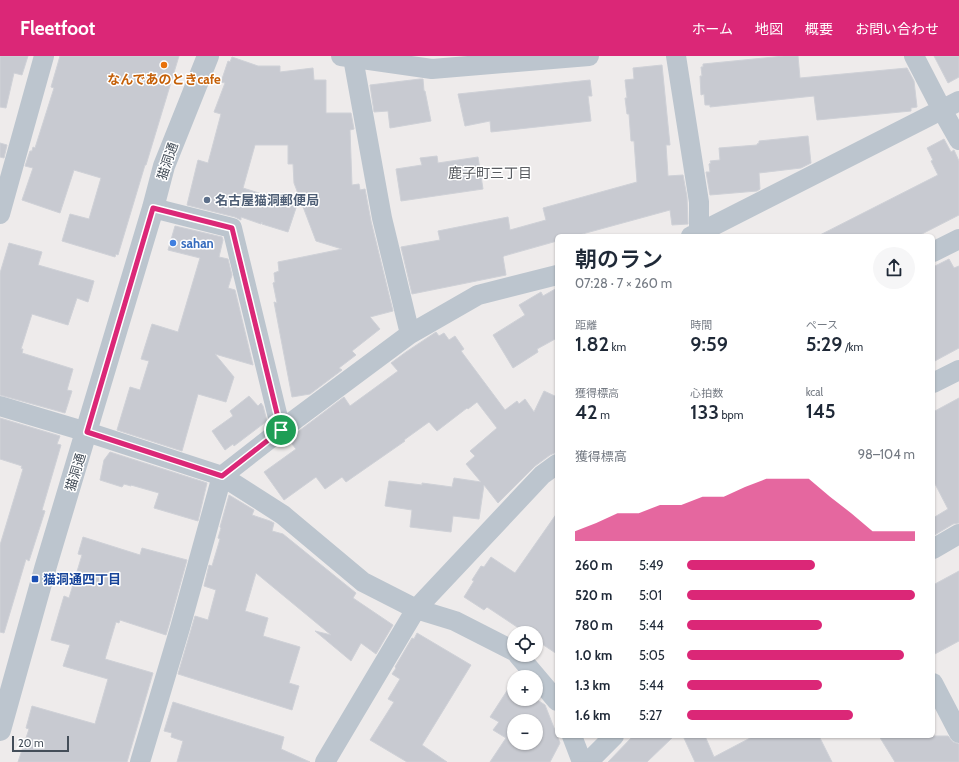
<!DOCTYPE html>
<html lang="ja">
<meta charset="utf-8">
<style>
:root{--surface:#fff;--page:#f6f6f7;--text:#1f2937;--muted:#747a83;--accent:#db2777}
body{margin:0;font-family:Cabin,"Noto Sans JP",sans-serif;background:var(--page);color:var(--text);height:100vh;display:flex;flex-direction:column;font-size:15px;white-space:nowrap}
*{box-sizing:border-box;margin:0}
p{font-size:13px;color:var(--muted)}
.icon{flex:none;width:22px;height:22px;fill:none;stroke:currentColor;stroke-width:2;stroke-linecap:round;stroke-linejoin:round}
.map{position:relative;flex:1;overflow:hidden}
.sheet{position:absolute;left:555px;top:178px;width:380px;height:504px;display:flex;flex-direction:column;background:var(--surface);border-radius:6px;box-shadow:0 1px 3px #0004}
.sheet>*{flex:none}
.controls{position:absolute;left:507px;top:570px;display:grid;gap:8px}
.controls a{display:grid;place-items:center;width:36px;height:36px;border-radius:50%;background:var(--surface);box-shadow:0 1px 3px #0004;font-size:20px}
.scale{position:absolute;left:12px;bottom:10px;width:57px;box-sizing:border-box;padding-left:4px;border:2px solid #444e59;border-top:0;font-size:11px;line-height:14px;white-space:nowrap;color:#444e59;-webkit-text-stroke:3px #fff;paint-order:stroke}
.pin{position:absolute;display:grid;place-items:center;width:34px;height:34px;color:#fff;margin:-17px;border:2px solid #fff;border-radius:50%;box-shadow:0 1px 4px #0007}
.round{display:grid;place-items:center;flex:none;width:42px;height:42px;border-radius:21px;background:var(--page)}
.summary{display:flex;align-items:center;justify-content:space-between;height:68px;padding:0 20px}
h1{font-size:22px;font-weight:600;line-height:30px}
.metrics{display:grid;grid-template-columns:repeat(3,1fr);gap:6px;height:68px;padding:4px 20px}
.metrics div{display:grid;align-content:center}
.metrics b{font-size:20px;font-weight:600}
.metrics small{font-size:11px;font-weight:400}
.metrics p{font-size:11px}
.chart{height:112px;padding:8px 20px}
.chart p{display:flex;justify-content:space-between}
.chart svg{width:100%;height:72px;margin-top:4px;fill:var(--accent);opacity:.7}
ul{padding:0 20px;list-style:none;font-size:13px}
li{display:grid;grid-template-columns:64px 48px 1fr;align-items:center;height:30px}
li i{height:10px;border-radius:5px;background:var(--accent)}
header{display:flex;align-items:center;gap:24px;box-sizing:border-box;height:56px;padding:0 20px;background:var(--accent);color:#fff}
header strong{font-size:19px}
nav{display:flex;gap:22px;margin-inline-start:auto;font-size:14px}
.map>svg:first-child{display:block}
.building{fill:#c8cad1;stroke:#cfd1d7;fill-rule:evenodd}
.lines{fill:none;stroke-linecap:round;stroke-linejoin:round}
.minor{stroke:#bcc5ce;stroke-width:20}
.tertiary{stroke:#bcc5ce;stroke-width:22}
.route-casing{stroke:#fff;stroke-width:8}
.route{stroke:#db2777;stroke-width:5}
.food-dot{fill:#e8710a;stroke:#fff;stroke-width:1.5}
.service-dot{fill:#5c6f8a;stroke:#fff;stroke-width:1.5}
.shop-dot{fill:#3f7fe0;stroke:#fff;stroke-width:1.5}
.transit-dot{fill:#1a4fb4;stroke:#fff;stroke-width:1.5}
.labels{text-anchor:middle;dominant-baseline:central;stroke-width:3;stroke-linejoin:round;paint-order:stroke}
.food-label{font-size:13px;font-weight:bold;fill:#c56008;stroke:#fff}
.street-label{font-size:13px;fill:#444e59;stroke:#fff}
.service-label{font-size:13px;font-weight:bold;fill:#4e5e75;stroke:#fff;text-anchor:start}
.shop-label{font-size:13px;font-weight:bold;fill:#366cbe;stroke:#fff;text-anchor:start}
.transit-label{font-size:13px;font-weight:bold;fill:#164399;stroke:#fff;text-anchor:start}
.neighbourhood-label{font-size:14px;fill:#585b60;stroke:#fff}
</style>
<header>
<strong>Fleetfoot</strong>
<nav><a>ホーム</a><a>地図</a><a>概要</a><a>お問い合わせ</a></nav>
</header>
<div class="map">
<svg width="959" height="706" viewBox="0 0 959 706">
<rect width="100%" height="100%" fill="#eeebeb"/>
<path class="building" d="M0,0H28L22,19L14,17L6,52L0,51Z
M60,0H179L146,109H145L118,199L116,198L115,201L62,185L70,158L89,163L101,122L74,114L60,157L22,144L33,112L25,110L30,95H32L33,91L35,92L54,32L51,31Z
M784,0H798L800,22L907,12L914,25L917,51L911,52V55L817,64L814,40L710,51V49H705L704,38L701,39L700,20H702L701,11H703V8Z
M934,0H959V21L948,27Z
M232,1L258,10H280V16L313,12L314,24H326V57H351L354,73L350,74L352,129L359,128L360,134L365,133L371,165L393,255L370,261L380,273L352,295L356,299L339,312L342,314L310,338L292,341L274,246L277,247L273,227L275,226L274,217L279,215L278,206L342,193L316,185L294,127L293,108H288V89H255L243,132L297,149L288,176L262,168V166L261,168L241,161V164L235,161L187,149L198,104L208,107L221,58L214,56L225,27L221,26L228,5L230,6Z
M662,9L670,89H666L668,120L683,119L687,141L688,168L672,169L670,154L575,180H557V185L504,200L503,201L506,219L412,238L401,191L440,184L438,175L508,161L510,174L546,164L543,152L637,126L634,85H631L629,58H627L625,42H627L625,24L634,23L633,12Z
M420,23H423L424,35H425L431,65L390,72L388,55L374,56L370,29Z
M590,24L592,40H588L591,65L491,76L490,65L465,70L458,38Z
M808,80L811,107L801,112L759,117L760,133L757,135L710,139L706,116H710L709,108L711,107L710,105L720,104L719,92L757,89V88L759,87V85Z
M944,83L951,96L954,94L959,105V159L918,180H818L938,119L931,105L933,104L927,92Z
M0,87L7,89L4,102L0,101Z
M437,100L438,107L478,101L483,133L401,145L396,113L422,109L420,102Z
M175,170L222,181L223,184L219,201L228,203L232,219L228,232L235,234L253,309L215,298L234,321L226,346L198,338L182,395L117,374L130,331L140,334L149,305L141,303L152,268L178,276L200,202L168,194Z
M9,187L42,196L38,209L94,225L88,246L77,242L68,269L32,258L21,293H23L22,297L73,313L67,334L72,335L65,357L0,339V217Z
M949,203L954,212L959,210V292L933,306V211Z
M557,232V282L537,293L538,296L513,312L493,279L525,259L519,249L541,236L543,240Z
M436,276L439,280L444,277L449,284L455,280L464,293L461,295L505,354L517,345L519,348L525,343L534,356L544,335L557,341V396L550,399L535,410L498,447L484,429L479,463L453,460L451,476L410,471L412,454L385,450L389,425L422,429V427L452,431L454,422L481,426L466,408L475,400L470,395L497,372L477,346L468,353L467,352L437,375L429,366L404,384L405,385L346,426L342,421L325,433L316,421L284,444L264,416L296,393L292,388L291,381L344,341L350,350L398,315L391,307L406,296Z
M249,340L258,350L261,347L263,350L267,365L234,390L233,388L225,394L212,375L233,360L230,355Z
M959,342V467L953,468L933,480V462L948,453L933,424V356Z
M0,362L60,380L57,388L61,389L42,454L45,455L29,505L26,503L4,577L0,576V489L23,413L21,412L22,410L0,403Z
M110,396L207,427L198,465L154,452L159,437L131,429V430L124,428L122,431L100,424L104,404Z
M229,439L254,454L252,459L270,465L274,467L272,475L283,478L356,537L353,542L393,569L376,598L361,587L351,605L315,575L331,579L256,517L245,555L268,562L263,580L300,591L289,627L299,630L292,654L178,618L195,560L208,564L216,534L204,530L209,509L212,510L220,483L218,482L221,472L220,471Z
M557,457V598L536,584V577H526L487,551L484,554L464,541L474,525L472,524L481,510L484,511L491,501L515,517Z
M83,481L140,499L142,492L187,504L169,569L166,579L120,564L119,567L116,566L105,603L153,617L127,706H18L29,673L26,672L32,650L95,668L108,623L63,610L70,589L51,584L64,540L69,542L82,499L78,498Z
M959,515V585L933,599V529Z
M417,577L471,609L422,689L447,706H407L370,684L394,646L388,643L400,623L392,618L396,612L395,611L412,582L414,583Z
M514,624V643H536L545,649L560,687L550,706H490L506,682L493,674L499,666L490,661ZM514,665H536V687H514Z
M173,646L284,681L281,693L310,706H177L183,685L171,681L172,677L164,675Z
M633,680H674L647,706H608Z
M683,680H705L714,701L754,680H819L832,706H695Z
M879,680H948L953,686L959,688V706H895Z"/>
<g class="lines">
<path class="minor" d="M341,0L432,13L589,0
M676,0L699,146V177L701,180
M914,0L942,54L959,84
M353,2L382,162L410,278
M153,152L232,172L281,374
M0,158L44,0
M691,180L699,177L959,45
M933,196L959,183
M933,327L959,314
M0,350L87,376L222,420L283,459L363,526L416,553L455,565L514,595
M933,493L959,478
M518,599L557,645
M933,627L959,677
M572,680L582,706
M140,706L180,572L222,420L281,374L410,278L478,239L557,219
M325,706L416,553L542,419L557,408
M588,706L614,680"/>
<path class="tertiary" d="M0,674L45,513L153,152L164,110L208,0"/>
</g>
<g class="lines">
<g class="route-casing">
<path id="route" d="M153,152L232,172L281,374L222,420L87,376Z"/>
</g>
<use href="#route" class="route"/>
</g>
<circle class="food-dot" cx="164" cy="9" r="4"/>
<circle class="service-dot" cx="207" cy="144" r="4"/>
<circle class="shop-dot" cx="173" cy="187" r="4"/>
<rect class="transit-dot" x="31" y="519" width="8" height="8" rx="2"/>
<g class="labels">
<g class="food-label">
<text x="164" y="23">なんであのときcafe</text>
</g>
<g class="street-label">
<text transform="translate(167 105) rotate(-71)">猫洞通</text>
<text transform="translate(75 416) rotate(-73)">猫洞通</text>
</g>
<g class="service-label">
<text x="215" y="144">名古屋猫洞郵便局</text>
</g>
<g class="shop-label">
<text x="181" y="187">sahan</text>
</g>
<g class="transit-label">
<text x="43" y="523">猫洞通四丁目</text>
</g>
<g class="neighbourhood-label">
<text x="490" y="117">鹿子町三丁目</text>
</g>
</g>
</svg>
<div class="controls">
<a><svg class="icon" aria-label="locate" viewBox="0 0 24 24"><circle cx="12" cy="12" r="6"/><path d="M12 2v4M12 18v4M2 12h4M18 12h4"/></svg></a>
<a>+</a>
<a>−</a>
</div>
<div class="scale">20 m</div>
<div class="pin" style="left:281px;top:374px;background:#1e9e55"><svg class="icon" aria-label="arrive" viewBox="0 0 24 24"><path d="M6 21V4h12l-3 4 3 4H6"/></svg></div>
<section class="sheet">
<div class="summary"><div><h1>朝のラン</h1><p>07:28 · 7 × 260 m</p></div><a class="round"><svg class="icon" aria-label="share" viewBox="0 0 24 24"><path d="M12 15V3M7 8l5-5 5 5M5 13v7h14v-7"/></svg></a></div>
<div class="metrics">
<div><p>距離</p><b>1.82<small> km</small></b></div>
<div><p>時間</p><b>9:59</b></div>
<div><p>ペース</p><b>5:29<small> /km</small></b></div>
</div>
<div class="metrics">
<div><p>獲得標高</p><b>42<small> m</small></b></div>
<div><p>心拍数</p><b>133<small> bpm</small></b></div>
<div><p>kcal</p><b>145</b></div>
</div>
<div class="chart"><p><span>獲得標高</span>98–104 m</p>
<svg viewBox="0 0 160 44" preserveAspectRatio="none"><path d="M0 44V38L10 33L20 27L30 27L40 22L50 22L60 17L70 17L80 11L90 6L100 6L110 6L120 17L130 27L140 38L150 38L160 38V44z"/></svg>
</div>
<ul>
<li><b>260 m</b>5:49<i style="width:56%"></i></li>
<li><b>520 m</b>5:01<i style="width:100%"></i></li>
<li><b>780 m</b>5:44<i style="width:59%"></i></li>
<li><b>1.0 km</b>5:05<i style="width:95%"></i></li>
<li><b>1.3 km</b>5:44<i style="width:59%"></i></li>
<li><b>1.6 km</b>5:27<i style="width:73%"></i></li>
</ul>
</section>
</div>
